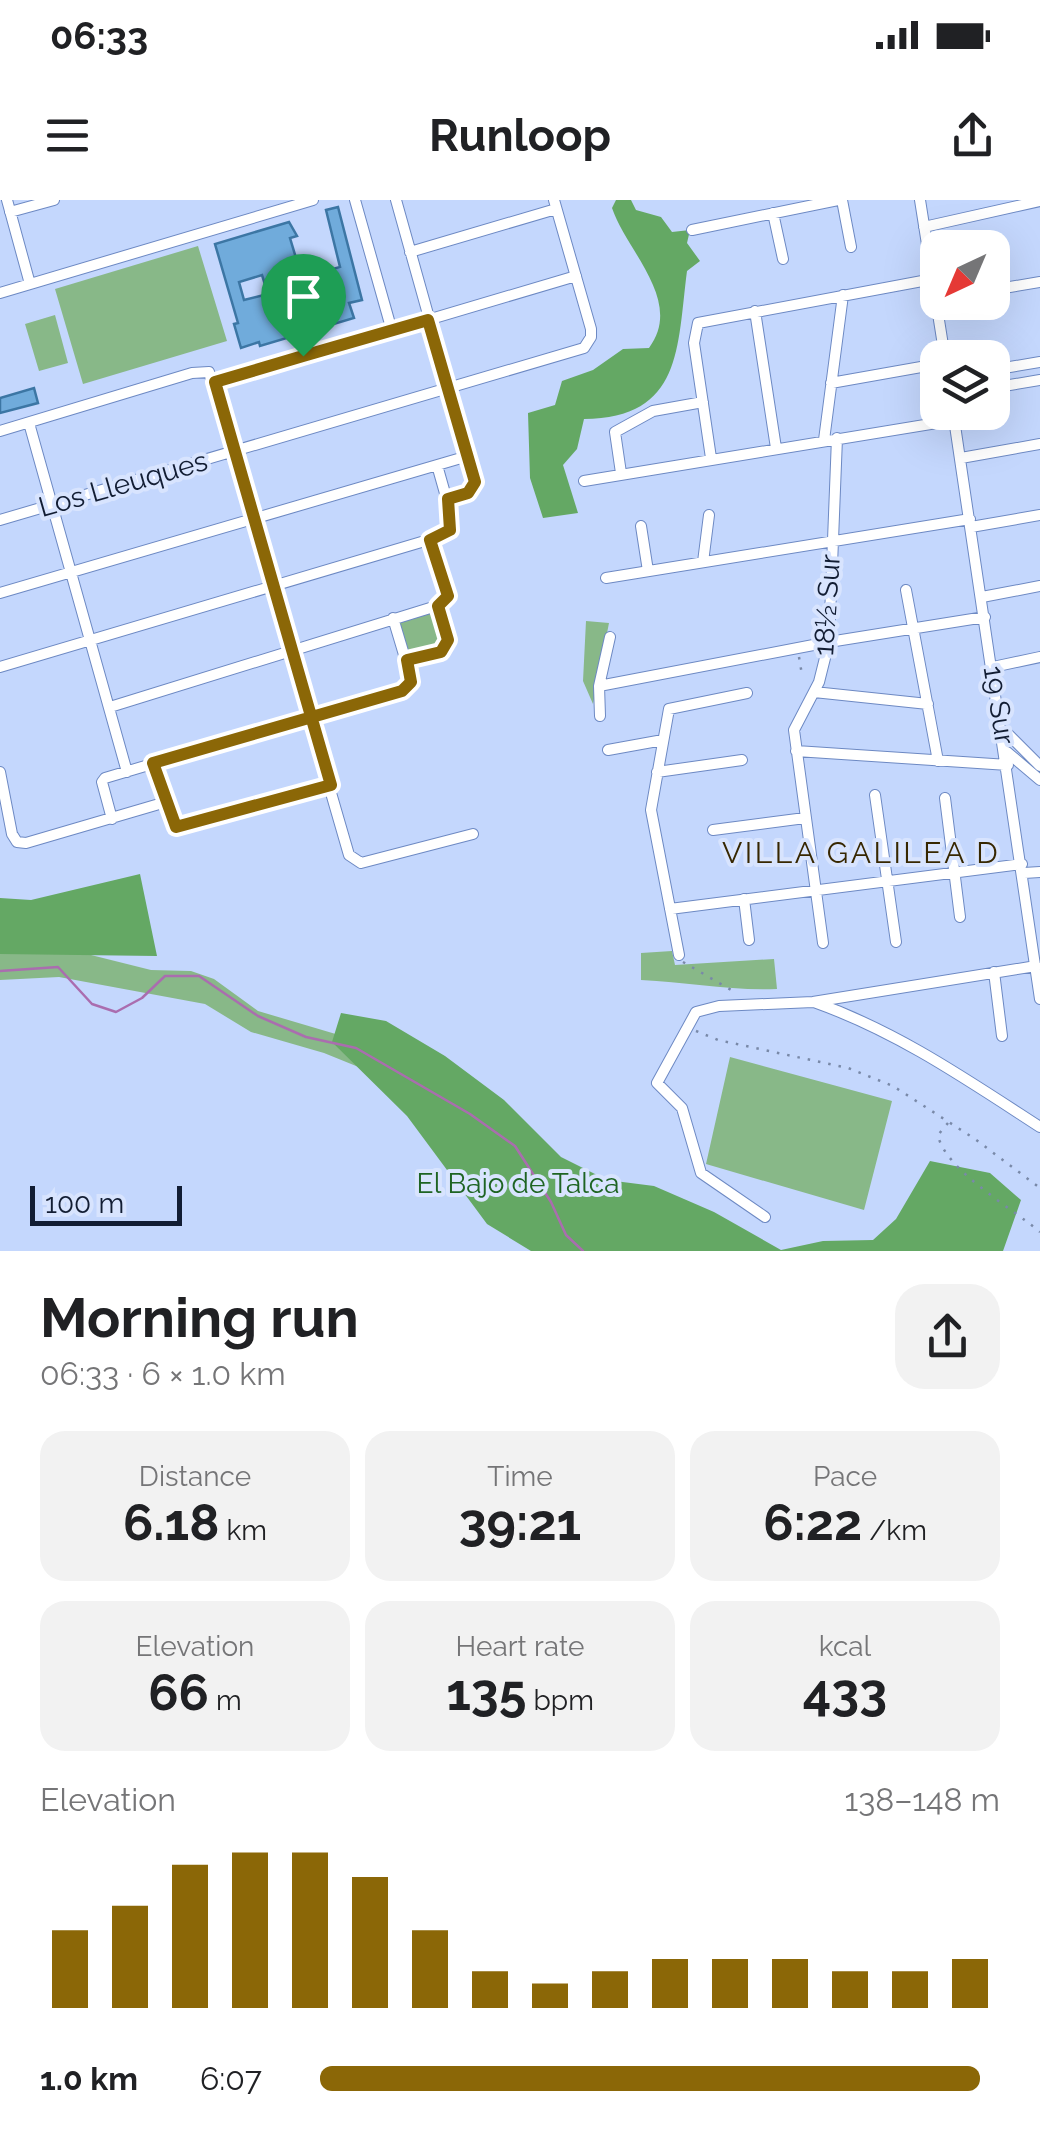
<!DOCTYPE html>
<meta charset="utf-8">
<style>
:root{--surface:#fff;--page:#f2f2f2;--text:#202124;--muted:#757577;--accent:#8b6707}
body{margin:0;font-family:Raleway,sans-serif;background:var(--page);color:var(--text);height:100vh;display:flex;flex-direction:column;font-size:38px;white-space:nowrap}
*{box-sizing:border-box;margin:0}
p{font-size:32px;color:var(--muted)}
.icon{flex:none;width:55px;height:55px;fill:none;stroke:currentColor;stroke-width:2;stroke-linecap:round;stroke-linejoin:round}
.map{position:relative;height:1051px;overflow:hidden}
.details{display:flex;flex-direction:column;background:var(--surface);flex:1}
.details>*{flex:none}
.needle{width:65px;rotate:224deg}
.controls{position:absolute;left:920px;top:30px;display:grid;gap:20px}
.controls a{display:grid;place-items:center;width:90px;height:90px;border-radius:20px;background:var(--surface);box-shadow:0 10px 40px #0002;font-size:50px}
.scale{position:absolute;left:30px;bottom:25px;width:152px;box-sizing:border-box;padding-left:10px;border:5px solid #121d33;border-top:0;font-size:28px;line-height:35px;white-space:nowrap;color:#121d33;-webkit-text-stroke:8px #d8e4fe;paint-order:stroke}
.pin{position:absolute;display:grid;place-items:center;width:85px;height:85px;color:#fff;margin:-102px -42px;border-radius:50% 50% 50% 0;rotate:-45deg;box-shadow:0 0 10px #0007}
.pin .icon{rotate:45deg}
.round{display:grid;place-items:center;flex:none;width:105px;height:105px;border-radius:30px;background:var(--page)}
.overview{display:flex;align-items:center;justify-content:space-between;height:170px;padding:0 40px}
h1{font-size:55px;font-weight:700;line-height:75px}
.figures{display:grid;grid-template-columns:repeat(3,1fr);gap:15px;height:170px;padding:10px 40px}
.figures div{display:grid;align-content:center;border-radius:25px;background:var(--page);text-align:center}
.figures b{font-size:50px;font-weight:700}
.figures small{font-size:28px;font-weight:400}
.figures p{font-size:28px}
.chart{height:280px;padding:20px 40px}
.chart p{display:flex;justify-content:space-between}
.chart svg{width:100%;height:180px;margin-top:10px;stroke:var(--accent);stroke-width:6}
ul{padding:0 40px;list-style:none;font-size:32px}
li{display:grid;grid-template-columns:160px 120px 1fr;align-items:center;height:75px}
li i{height:25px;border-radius:12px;background:var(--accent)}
.status{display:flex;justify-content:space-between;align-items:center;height:70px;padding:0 50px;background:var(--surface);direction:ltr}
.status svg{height:28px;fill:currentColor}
header{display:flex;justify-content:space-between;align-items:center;height:130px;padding:0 40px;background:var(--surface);font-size:45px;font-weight:700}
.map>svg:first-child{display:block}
.green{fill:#88b888}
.forest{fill:#64a864}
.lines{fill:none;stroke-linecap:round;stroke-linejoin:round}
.stream{stroke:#aa6daf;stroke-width:2.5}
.building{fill:#70abdb;stroke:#3c76a4;stroke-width:2.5;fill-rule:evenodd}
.minor-casing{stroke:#6d89c3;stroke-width:12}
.path{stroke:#7989a8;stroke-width:2.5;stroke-dasharray:2.5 8;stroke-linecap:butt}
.minor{stroke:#fff;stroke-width:10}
.route-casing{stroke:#fff;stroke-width:20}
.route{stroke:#8b6707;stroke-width:12}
.labels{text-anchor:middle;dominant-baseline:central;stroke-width:8;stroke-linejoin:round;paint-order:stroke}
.street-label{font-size:28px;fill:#121d33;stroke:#d8e4fe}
.park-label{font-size:28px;fill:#1e6423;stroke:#d8e4fe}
.neighbourhood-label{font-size:30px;letter-spacing:2.5px;fill:#372700;stroke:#d8e4fe}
</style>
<div class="status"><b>06:33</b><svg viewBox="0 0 49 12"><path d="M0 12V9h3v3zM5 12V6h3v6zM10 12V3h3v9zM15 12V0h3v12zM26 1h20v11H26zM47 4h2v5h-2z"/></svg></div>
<header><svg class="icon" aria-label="menu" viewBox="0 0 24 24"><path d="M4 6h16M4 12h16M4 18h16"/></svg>Runloop<svg class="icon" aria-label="share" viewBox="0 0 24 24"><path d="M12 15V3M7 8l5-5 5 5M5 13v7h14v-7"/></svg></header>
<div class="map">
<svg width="1040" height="1051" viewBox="0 0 1040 1051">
<rect width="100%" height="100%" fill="#c4d7fd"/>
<path class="green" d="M198,46L227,141L83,184L55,89Z
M55,115L68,163L39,171L25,124Z
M437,406L446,448L407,460L393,418Z
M586,421L609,423L593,504L583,481Z
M67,749L151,770L191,771L214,779L258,811L366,843L403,885L324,853L251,832L205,804L59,777L0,780V751Z
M672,751L675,765L774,759L777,789C730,791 687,782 641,780V753Z
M730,857L892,901L864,1010L706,964Z"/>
<path class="forest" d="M616,0H631L636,10L661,17L672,32L690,30L687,43L700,61L687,71C677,147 683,218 584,219L577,249L563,265L578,313L543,318L530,278L528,213L555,205L562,181L593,170L623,149L649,148C684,101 627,52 612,8Z
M140,674L157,756L0,754V698L31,700Z
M341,813L386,821L445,856L504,900L561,957L607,980L654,986L714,1012L781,1050L823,1041L873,1040L896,1019L930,961L990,973L1021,1000L1003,1051H531L487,1024L407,916L332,842Z"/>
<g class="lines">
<path class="stream" d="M0,771L58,767L92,804L116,812L142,798L165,776H199L258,816L306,837L356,848L470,914L515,946L551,1002L566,1035L583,1051"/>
</g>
<path class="building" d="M338,7L362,100L349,103L354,118L260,146L259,142L241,148L234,124L238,123L215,44L289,22L297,36L290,38L302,78L340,67L326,10ZM262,75L268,94L244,100L239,82Z
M34,188L38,203L0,213V198Z"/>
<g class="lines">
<g class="minor-casing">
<path id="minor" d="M7,0L30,84
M355,0L392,131
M396,0L475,282L468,293L448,299
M842,0L851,47
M920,0L945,158
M10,12L54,0
M773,13L783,59
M924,27L1040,1
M692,30L838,0
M410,52L556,9
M992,90L1040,82
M0,93L313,0
M755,111L776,248
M992,170L1040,162
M215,183L576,76
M831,183L938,164
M992,188L1040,180
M953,212L1040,799
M29,223L127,572
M0,231L192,173L209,172L349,655L361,663L473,634
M824,240L843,95
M711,258L694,143L698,123L933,79
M961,258L1040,244
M621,273L615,232L653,211L703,202
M584,281L955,220
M0,320L584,148L591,137V129L554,0
M641,326L648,371
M971,327L1040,315
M703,362L709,315
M606,378L970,319
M906,390L938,561
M0,393L468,256
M982,397L1040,386
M407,460L446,448L448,440L437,406
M0,467L445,335L452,318L437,265
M993,467L1040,457
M599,486L829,442L985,417
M814,492L928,504
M110,507L443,404L448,396L430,340
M600,516L599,486L610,437
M1006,532L1040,566
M608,550L663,540
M796,551L1008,565
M1007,552L1040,580
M153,563L176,627L331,585
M0,572L12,634L17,642L26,643L166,602
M657,572L742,560
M875,595L896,742
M945,598L960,717
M112,619L102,582L105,578L407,488L411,478L393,418
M713,630L805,618
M1024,673L1040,672
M744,699L749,740
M670,709L1022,664
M823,743L794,530L819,482L829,442L837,238
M679,755L651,610L669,509L747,493
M994,772L1002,836
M814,802C898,832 966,879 1040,927
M765,1017L701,973L682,908L657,883L696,812L719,806L813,802L1036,766"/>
</g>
<path class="path" d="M799,457L802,475
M683,762L733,791
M696,831L718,840L848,868L893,886L975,939L1040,988
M948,923L938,935C944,969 1013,1009 1040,1032"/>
<use href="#minor" class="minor"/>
</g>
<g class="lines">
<g class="route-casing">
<path id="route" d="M303,156L215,182C254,317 292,451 331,585L176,627L153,563L402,491L411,482L407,460L441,452L448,440L438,406L448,396L430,340L450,330L448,299L468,293L475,282L428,120L303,156"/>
</g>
<use href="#route" class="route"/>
</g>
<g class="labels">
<g class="street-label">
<text transform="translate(123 284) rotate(-16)">Los Lleuques</text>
<text transform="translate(827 405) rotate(-86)">18½ Sur</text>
<text transform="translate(999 505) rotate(81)">19 Sur</text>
</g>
<g class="park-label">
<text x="518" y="983">El Bajo de Talca</text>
</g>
<g class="neighbourhood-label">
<text x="861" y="652">VILLA GALILEA D</text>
</g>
</g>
</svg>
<div class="controls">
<a><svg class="needle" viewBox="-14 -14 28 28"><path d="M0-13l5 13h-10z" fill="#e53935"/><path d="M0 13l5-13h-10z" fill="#757577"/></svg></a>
<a><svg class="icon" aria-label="layers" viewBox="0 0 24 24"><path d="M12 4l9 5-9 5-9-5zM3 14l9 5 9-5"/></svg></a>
</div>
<div class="scale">100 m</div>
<div class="pin" style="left:303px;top:156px;background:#1e9e55"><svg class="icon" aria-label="arrive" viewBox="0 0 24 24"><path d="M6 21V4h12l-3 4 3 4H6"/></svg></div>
</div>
<section class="details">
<div class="overview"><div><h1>Morning run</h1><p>06:33 · 6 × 1.0 km</p></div><a class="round"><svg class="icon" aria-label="share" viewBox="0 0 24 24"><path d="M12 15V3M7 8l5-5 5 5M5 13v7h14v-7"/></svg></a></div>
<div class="figures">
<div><p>Distance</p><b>6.18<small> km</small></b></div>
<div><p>Time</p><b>39:21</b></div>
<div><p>Pace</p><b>6:22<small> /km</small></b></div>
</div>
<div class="figures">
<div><p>Elevation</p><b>66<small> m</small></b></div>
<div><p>Heart rate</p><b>135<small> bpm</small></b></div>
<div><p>kcal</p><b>433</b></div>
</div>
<div class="chart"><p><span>Elevation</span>138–148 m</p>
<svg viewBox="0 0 160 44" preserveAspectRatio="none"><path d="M5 44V25M15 44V19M25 44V9M35 44V6M45 44V6M55 44V12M65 44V25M75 44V35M85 44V38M95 44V35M105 44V32M115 44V32M125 44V32M135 44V35M145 44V35M155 44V32"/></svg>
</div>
<ul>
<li><b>1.0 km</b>6:07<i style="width:97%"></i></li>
</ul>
</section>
